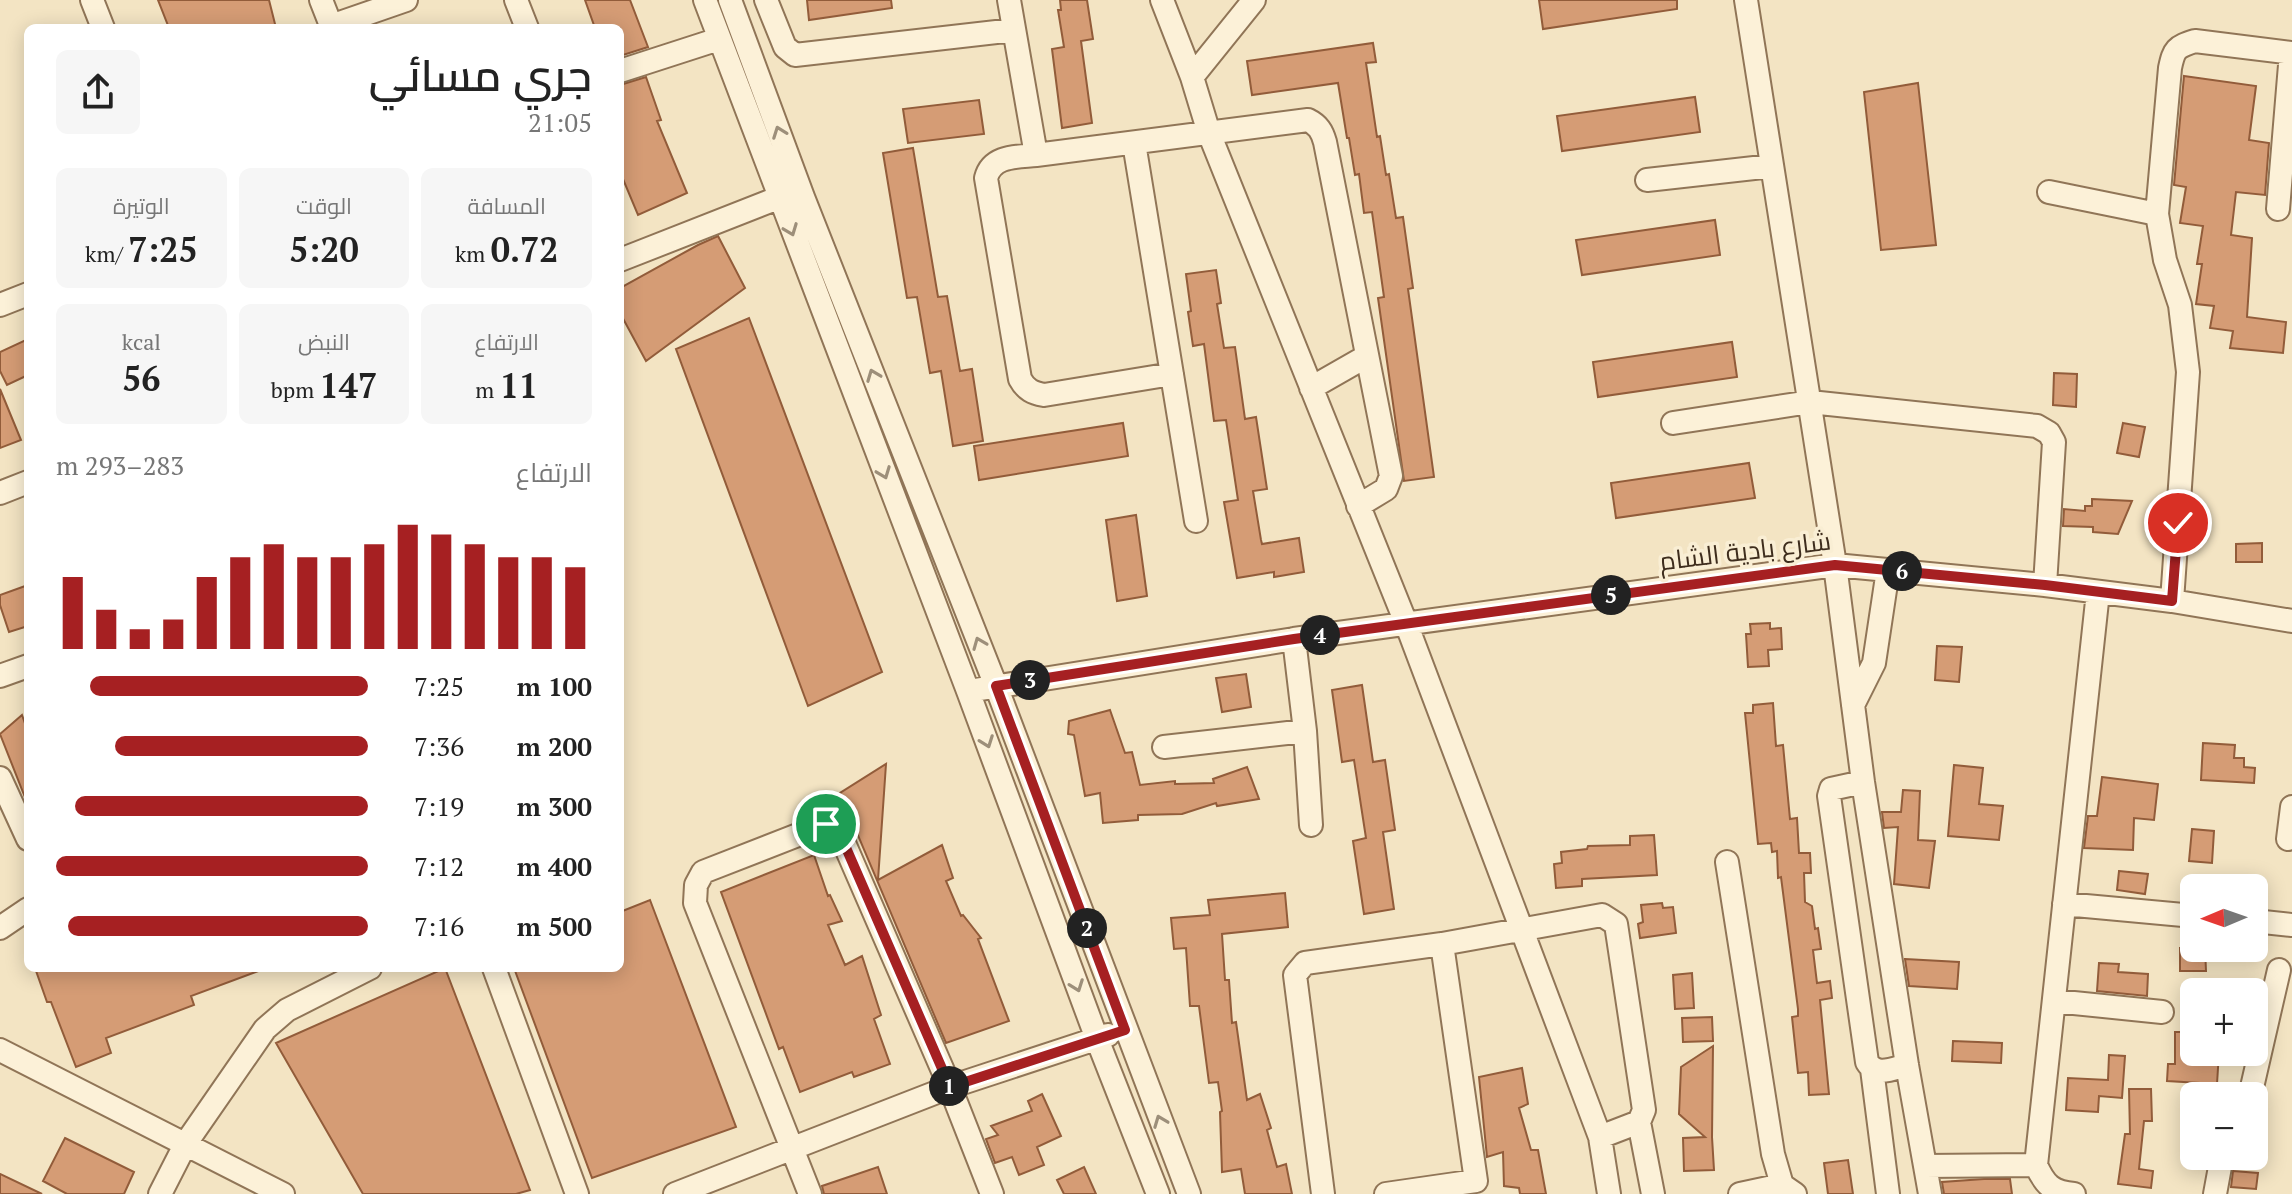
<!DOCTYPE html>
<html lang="ar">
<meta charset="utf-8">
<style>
:root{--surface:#fff;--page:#f6f6f6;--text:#222;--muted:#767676;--accent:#a62022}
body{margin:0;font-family:"PT Serif",Cairo,serif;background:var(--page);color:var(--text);direction:rtl;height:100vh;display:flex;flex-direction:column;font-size:30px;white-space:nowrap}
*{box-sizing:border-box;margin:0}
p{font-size:26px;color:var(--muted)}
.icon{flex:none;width:44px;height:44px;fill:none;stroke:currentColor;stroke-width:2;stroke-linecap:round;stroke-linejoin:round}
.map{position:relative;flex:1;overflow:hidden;direction:ltr}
.panel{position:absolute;left:24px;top:24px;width:600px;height:948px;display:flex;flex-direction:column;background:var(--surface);border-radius:12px;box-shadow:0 4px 20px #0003;direction:rtl}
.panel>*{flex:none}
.needle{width:52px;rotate:268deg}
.fabs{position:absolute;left:2180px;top:874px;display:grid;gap:16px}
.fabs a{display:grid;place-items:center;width:88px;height:88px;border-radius:12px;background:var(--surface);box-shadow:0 4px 20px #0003;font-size:40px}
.pin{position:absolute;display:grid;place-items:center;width:68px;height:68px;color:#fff;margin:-34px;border:4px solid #fff;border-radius:50%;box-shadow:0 2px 8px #0007}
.km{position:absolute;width:40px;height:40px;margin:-20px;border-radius:50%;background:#222;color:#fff;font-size:22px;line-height:40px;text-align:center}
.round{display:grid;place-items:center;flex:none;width:84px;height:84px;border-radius:12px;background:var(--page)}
.overview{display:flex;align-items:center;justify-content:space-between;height:136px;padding:0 32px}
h1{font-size:44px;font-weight:600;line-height:60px}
.metrics{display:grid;grid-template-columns:repeat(3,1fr);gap:12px;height:136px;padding:8px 32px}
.metrics div{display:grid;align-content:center;border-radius:12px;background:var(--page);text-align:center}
.metrics b{font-size:34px;font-weight:600}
.metrics small{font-size:22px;font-weight:400}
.metrics p{font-size:22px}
.chart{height:224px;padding:16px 32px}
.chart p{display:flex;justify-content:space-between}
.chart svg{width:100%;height:144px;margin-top:8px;stroke:var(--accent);stroke-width:6}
ul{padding:0 32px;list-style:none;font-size:26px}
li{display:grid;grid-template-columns:128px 96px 1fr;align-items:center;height:60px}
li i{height:20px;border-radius:10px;background:var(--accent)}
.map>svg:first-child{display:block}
.building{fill:#d59c75;stroke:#925c3a;stroke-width:2}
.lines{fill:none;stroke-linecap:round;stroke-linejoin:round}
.minor-casing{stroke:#907557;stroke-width:26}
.minor{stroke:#fcf1d8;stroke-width:22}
.oneway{stroke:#9d8f7a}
.route-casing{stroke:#fff;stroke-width:16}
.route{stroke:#a62022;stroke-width:10}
.labels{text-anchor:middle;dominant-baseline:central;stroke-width:7;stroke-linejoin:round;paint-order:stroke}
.street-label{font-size:26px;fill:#3e2d1d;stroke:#f9eed4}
</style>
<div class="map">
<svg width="2292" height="1194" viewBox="0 0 2292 1194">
<rect width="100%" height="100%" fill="#f3e4c3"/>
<path class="building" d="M158,0H269L276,28H169Z
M585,0H630L648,47L620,56V28H595Z
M807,0H891L892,8L809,20Z
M1060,0H1087L1093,39L1081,41L1092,123L1062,128L1052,49L1064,47L1058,10H1061Z
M1539,0H1677V9L1543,29Z
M1373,43L1376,62L1366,63L1377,137L1380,136L1386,175L1389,174L1396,218L1403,217L1413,288L1408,289L1434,477L1404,481L1378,298L1384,297L1372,212L1364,213L1359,174L1355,175L1349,138H1347L1338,83L1252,95L1247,61Z
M2184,76L2256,86L2249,140L2269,143L2265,195L2236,192L2231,235L2252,238L2247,317L2286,322L2283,353L2230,348L2233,331L2210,328L2214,306L2196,304L2202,264H2197L2203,226L2180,223L2186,187L2174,185Z
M646,77L661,120L657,121L687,193L638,215L620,172V85Z
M1918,83L1936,245L1881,250L1864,92Z
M1695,97L1700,132L1562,151L1557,116Z
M979,100L984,134L908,143L903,109Z
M913,148L938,297L947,296L960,371L972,369L983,441L953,446L941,371L930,373L917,297L907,298L883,153Z
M1715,220L1720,255L1582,275L1576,240Z
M718,236L745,288L646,361L620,313V288L698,245Z
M1216,270L1221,303L1217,304L1224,348L1235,347L1245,419L1256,417L1267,489L1253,491L1261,540L1262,544L1299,538L1304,572L1274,577V572L1237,578L1224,502L1238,500L1226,420L1214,421L1204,344L1193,346L1188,312L1191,311L1186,274Z
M749,318L882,672L808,706L676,349Z
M28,339V375L7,385L0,371V352Z
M1732,342L1737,377L1598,397L1593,362Z
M2054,373L2077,374L2076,407L2053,405Z
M0,389L21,440L0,448Z
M1123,423L1128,456L979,480L974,446Z
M2123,423L2145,427L2139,457L2117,453Z
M1749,463L1755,498L1616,518L1611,483Z
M2092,499L2132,501L2118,534L2093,532V527L2063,526L2064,509L2085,511V506H2092Z
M1136,515L1147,596L1117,601L1106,520Z
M2262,543V562H2236V544Z
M28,585V626L9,632L0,605V595Z
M1770,623V629L1781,628L1782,649L1768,650L1769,666L1748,667L1746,634H1751L1750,624Z
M1937,646L1962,647L1959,682L1935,680Z
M1246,674L1251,707L1222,712L1216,678Z
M1362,685L1373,762L1385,760L1395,830L1383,832L1394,909L1364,914L1353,841L1366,838L1354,760L1342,762L1332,690Z
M1773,703L1776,746L1783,745L1790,819L1797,818L1799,853H1810L1811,873H1804L1805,902L1812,906L1815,929L1818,928L1821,949L1813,950L1817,983L1830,981L1832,998L1820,1000L1829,1094L1809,1095L1808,1072L1798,1073L1792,1017L1798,1016V1009L1781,877L1778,878L1777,851L1772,852L1771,843L1758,844L1745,713H1753V705Z
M1110,710L1125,753L1132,752L1140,785L1175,781V784L1214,783L1213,779L1247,767L1259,799L1217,806L1216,803L1182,814L1138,815V820L1103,823L1100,793L1085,796L1074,735L1068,734L1069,721Z
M22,715L28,732V805L0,734Z
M2203,743L2235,745L2234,758H2244V767L2255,768L2254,783L2201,780Z
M886,764L878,880L942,845L953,878L946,881L961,916L963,915L981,938L978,939L1009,1021L946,1043L840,793Z
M1954,765L1983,768L1979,804L2003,806L1999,840L1948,836Z
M2102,777L2158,784L2154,820L2134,818L2133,850L2084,848L2088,816H2097Z
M1903,790L1920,791L1918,840L1935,841L1929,888L1894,884L1898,827L1884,828L1882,812H1901Z
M2192,829L2214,831L2212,863L2189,861Z
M1654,835L1657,875L1582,879V886L1556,888L1554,864L1562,863L1561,852L1587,849L1588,846L1630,845V836Z
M814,855L828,896L830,895L842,921L828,925L845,965L862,956L881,1015L874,1019L890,1064L854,1077L852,1072L800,1092L783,1047L779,1049L721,892Z
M2119,871L2148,874L2145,894L2117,890Z
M1285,893L1288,927L1222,934L1225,980H1229L1232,1023L1236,1022L1247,1100L1260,1094L1271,1128L1267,1130L1277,1167L1286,1164L1292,1194H1245L1241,1169L1222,1172L1220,1112L1222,1111L1218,1082L1209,1083L1199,1006H1190L1186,948L1174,949L1171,918L1210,915L1208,900Z
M650,900L736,1127L592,1178L514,968H620V912Z
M1662,903L1663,908L1673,907L1676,933L1640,938L1638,924L1643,922L1641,905Z
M2180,948H2205L2206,971H2180Z
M1905,959L1959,962L1957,989L1909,986Z
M2099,963L2119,964L2118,972L2148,974L2147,996L2097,991Z
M35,968H261V970L191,996L194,1005L106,1038L111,1053L76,1067L51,1002H47Z
M445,968L530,1190L516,1194H363L276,1043Z
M1692,973L1694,1008L1675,1009L1673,975Z
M1712,1017L1713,1041L1683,1042L1682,1018Z
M2175,1032H2194V1052H2219L2217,1084L2167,1081L2168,1064H2175Z
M1953,1041L2002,1043L2001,1063L1952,1061Z
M1713,1046L1712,1137L1714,1170L1684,1171L1683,1138L1705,1137L1679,1114L1681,1067Z
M2109,1055L2125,1056L2122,1098L2099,1096L2098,1112L2066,1110L2068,1078L2108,1080Z
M1522,1068L1528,1104L1519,1108L1531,1150H1538L1546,1194H1520L1519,1188L1504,1186L1503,1152L1487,1157L1479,1077Z
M2129,1089H2151L2152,1121H2144L2139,1169L2153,1171L2151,1188L2118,1184L2125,1134H2130Z
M1042,1094L1061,1136L1037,1147L1044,1165L1019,1175L1012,1157L995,1163L986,1139L998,1135L991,1126L1032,1111L1028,1101Z
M65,1138L134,1172L124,1194H67L43,1181Z
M1848,1160L1853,1194H1828L1824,1163Z
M878,1167L887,1194H824L822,1186Z
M1084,1167L1096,1194H1064L1057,1180Z
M2233,1171L2258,1173L2256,1189L2231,1187Z
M0,1174L42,1194H0Z
M1984,1179H2010L2012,1194H1944L1942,1182Z"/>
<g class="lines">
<g class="minor-casing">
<path id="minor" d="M92,0L103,28
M321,0L332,28
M516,0L527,28
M705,0L968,691L1097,1039L1158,1194
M730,0L803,197L996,686L1189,1194
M766,0L785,47L795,55L1014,30
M1009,0L1036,155
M1162,0L1192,77L1209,133L1406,623L1600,1137L1609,1194
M1746,0L1835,565L1863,782L1907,1065L1930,1194
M331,26L406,0
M620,71L719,39
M1192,77L1254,0
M1134,143L1196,521
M1647,180L1772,166
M2049,192L2157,214
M2278,209L2291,53
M620,260L778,198
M0,305L28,294
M1172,374L1044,395C1033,393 1026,390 1020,379L986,178C992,155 1017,157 1036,155L1308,120C1318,125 1322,131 1325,142L1391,476L1386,489L1358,506
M1311,388L1367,356
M1673,423L1810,402L2037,426L2049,433L2054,442L2045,585
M0,493L28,482
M2172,601L2188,372L2180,305L2165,260L2157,214L2170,68C2174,49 2176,47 2195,41L2292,53
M1294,639L1305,731L1311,825
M0,676L28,666
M968,691L1294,639L1835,565L2045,585L2172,601L2292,621
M1853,705L1874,663L1888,570
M1164,747L1305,731
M0,778L28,839
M1863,782L1831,789L1829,796L1867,1062C1876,1077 1892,1069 1907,1065
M2288,839L2292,807
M1727,862L1773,1154L1782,1185L1795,1194
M2064,904L2194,916
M2254,921L2292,925
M0,928L28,909
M494,968L577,1194
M2054,1001L2162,1012
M0,1050L283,1194
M1872,1069L1888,1194
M2250,1096L2279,970
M1639,1122L1653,1194
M2036,1165C2045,1185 2052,1192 2074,1194
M1925,1166L2036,1165L2098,592
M160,1194L186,1143L265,1029L287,1010L370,968
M675,1194L950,1087L1108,1035
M810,1194L695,903L696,885L703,872L826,824L837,827L950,1087L992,1194
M1323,1194L1295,975L1305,963L1442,944L1602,915L1616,924L1644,1110L1639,1122L1600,1137
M1386,1194L1476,1181L1442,944
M1740,1194L1782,1185
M2215,1194L2222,1156"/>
</g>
<use href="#minor" class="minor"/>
</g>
<defs><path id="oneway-chevron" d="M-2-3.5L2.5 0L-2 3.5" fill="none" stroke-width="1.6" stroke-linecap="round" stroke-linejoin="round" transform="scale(2)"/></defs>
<g class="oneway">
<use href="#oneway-chevron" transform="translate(779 132) rotate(-110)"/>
<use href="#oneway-chevron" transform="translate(791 230) rotate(69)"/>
<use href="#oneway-chevron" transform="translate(873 375) rotate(-111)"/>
<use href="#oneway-chevron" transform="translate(884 473) rotate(69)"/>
<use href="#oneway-chevron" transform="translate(979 643) rotate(-112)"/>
<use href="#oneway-chevron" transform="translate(987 742) rotate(70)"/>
<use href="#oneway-chevron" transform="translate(1077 986) rotate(70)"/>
<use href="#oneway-chevron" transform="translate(1160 1121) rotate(-111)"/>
</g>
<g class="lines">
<g class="route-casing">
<path id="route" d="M826,824L837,827L950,1087L1125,1030L996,686L1294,639L1835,565L2045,585L2172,601L2178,523"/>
</g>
<use href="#route" class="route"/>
</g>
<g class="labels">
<g class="street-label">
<text transform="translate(1745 550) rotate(-7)">شارع بادية الشام</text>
</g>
</g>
</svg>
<div class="fabs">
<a><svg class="needle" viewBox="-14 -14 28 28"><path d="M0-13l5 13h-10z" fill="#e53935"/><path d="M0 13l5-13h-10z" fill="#767676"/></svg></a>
<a>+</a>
<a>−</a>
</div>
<div class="pin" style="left:826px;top:824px;background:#1e9e55"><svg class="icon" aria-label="arrive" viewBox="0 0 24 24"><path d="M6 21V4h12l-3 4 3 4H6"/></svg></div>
<div class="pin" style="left:2178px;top:523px;background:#d93025"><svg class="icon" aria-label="check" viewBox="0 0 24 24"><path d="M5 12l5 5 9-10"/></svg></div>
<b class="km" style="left:949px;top:1086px">1</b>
<b class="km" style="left:1087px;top:928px">2</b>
<b class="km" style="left:1030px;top:680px">3</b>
<b class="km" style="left:1320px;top:635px">4</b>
<b class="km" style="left:1611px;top:595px">5</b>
<b class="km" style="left:1902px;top:571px">6</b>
<section class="panel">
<div class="overview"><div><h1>جري مسائي</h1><p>21:05</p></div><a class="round"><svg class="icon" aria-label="share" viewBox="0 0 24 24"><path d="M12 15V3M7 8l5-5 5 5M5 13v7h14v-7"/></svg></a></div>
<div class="metrics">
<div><p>المسافة</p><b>0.72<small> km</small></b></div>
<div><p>الوقت</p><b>5:20</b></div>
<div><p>الوتيرة</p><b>7:25<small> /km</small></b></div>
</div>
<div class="metrics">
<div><p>الارتفاع</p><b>11<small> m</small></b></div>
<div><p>النبض</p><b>147<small> bpm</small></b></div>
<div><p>kcal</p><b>56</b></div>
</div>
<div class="chart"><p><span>الارتفاع</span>283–293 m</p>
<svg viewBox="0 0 160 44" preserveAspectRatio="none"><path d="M5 44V22M15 44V32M25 44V38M35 44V35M45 44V22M55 44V16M65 44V12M75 44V16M85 44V16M95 44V12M105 44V6M115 44V9M125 44V12M135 44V16M145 44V16M155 44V19"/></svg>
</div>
<ul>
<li><b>100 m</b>7:25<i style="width:89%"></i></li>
<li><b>200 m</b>7:36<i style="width:81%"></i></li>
<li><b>300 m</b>7:19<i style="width:94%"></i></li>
<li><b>400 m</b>7:12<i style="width:100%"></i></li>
<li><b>500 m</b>7:16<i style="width:96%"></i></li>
</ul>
</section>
</div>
